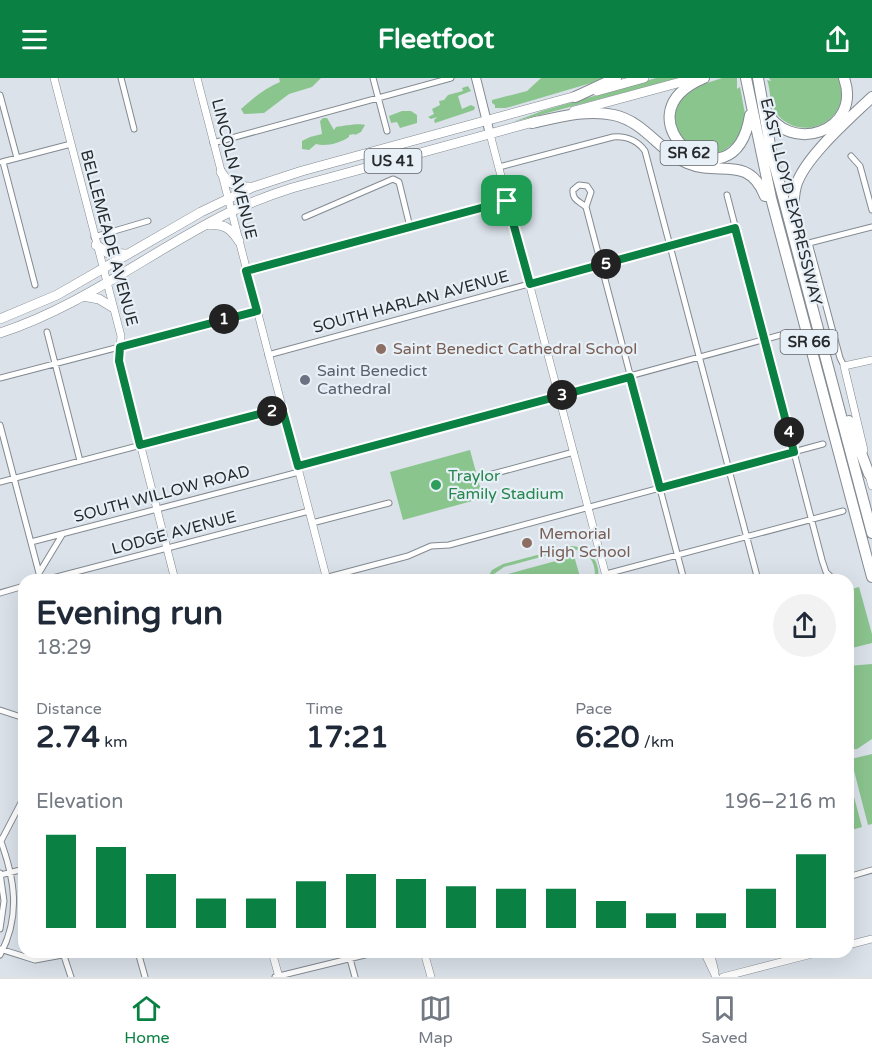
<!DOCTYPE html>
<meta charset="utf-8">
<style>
:root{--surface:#fff;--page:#f2f2f3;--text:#1f2937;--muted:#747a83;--line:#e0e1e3;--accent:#0b8043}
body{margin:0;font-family:"Varela Round",sans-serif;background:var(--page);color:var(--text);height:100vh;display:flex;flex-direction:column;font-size:22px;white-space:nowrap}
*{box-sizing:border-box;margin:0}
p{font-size:20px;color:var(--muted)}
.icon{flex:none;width:33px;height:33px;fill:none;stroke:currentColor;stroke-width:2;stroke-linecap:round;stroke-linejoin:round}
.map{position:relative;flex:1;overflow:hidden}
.panel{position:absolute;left:18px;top:496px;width:836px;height:384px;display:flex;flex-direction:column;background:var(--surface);border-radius:18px;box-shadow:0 6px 24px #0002}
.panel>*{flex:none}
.pin{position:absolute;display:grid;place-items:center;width:51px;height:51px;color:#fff;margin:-26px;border-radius:12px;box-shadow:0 3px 9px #0006}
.km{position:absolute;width:30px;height:30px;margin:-15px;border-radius:50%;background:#222;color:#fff;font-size:16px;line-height:30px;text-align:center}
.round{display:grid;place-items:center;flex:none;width:63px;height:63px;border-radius:32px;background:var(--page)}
.headline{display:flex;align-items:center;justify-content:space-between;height:102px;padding:0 18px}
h1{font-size:33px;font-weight:700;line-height:45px}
.metrics{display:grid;grid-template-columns:repeat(3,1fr);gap:9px;height:102px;padding:6px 18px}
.metrics div{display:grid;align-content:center}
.metrics b{font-size:30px;font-weight:700}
.metrics small{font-size:16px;font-weight:400}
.metrics p{font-size:16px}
.chart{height:168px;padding:12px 18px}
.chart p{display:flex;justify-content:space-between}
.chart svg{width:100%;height:108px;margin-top:6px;stroke:var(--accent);stroke-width:6}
header{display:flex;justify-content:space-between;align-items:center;height:78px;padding:0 18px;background:var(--accent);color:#fff;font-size:27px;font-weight:700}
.tab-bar{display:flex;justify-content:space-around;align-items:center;height:84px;border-top:2px solid var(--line);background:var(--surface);font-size:16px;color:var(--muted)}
.tab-bar a{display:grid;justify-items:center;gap:3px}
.tab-bar .on{color:var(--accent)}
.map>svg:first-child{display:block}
.green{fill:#8bc58e}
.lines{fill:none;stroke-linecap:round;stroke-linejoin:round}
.minor-casing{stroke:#838a91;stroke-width:7}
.tertiary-casing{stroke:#838a91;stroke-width:8}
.secondary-casing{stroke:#838a91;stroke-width:10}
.trunk-casing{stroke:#838a91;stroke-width:10}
.motorway-casing{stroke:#838a91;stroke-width:12}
.minor{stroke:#fff;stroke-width:5}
.tertiary{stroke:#fff;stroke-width:7}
.secondary{stroke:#fff;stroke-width:8}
.trunk{stroke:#fff;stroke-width:9}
.motorway{stroke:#fff;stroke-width:10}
.route-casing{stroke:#fff;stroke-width:12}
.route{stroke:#0b8043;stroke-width:8}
.education-dot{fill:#8d6e63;stroke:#e8f0f7;stroke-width:2}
.worship-dot{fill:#6b7280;stroke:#e8f0f7;stroke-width:2}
.leisure-dot{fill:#2e9e5b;stroke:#e8f0f7;stroke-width:2}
.labels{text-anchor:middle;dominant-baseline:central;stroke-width:4.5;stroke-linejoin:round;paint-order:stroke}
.shield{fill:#e8f0f7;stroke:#62666a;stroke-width:1.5}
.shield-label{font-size:15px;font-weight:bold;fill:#282b2e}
.street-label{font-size:16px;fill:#282b2e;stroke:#e8f0f7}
.education-label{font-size:16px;fill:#785e54;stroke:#e8f0f7;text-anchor:start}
.worship-label{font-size:16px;fill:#5b616d;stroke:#e8f0f7;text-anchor:start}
.leisure-label{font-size:16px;fill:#27864d;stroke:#e8f0f7;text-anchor:start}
</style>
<header><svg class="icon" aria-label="menu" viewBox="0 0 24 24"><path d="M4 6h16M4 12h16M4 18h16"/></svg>Fleetfoot<svg class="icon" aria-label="share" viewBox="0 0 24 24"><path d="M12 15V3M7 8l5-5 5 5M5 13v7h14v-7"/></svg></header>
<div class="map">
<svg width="872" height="899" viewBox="0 0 872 899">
<rect width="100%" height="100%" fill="#dbe2ea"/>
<path class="green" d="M279,0H321L312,9L289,16L264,35L244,36L241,31C253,20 265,10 280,4Z
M541,0H608L506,30H495V27L492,25V22L527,13Z
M656,0H679L513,44L542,33Z
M722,0H737V11L740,9L745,36L741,59L721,75L706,77L682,64C679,57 674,48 673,41C672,15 703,6 722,0Z
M769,0H839C840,8 843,16 841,23C833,54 791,59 775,33C769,23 771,13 767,2L771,3Z
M468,8L471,13L458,18L462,31L471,27L475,29L474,32L435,45L434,42L437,39L431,41L428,39L434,36L432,31L440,27L439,23L444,22L448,17L463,13L462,10Z
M402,33H411L417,37V45L400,50L397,44L391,45L389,38Z
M323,40H327L334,52L336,49C343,48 359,45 365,47L361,54L355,57L354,56L349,57V59C340,65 326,69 316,66L309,72L302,71V63L310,59L322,56L320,43Z
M470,372L483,420L403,442L390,394Z
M571,468C590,469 601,484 598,502H594C598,485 588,472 570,471L504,489L494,496L490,502H486L492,492L503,486Z
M574,478L581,502H502L501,498Z
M859,509L872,556V565L848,571V512Z
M872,586V661L857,671L848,672V588Z
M872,676V746L868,747L851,681Z
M848,696L862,749L848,753Z"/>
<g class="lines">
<g class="minor-casing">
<path id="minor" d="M121,0L134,51
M373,0L387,53
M0,17L17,80
M213,65L451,0
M851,78L860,88L872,132
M2,84L71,66
M3,84L35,207
M499,89L613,59C626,58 637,62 645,73L758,502
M727,117L822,482L826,494L832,500
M586,129C579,123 572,122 573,112L579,107L587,108L591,114L586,129L684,502
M305,139L393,101L399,104L410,149
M94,159L148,143
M246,193L507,123
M47,254L80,383
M268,277L735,150
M844,288L840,280L809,165L872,149
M0,300L257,233
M0,347L39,495
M298,388L788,255
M485,398L574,374
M0,404L282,330
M312,445L389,425
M31,464L299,394
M606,496L843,433
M39,502V495L62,457
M45,502L309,433
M317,502L408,478L431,468L449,467L823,366
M0,515L24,508
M0,632L24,640
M0,761C15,801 21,838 0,877
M0,765L24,719
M0,795L4,823L0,851
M0,797L24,791
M848,799L872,792
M0,871L35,882L79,874
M138,874L145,899
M64,878L71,899
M350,881L355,899
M275,899L377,874"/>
</g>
<g class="tertiary-casing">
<path id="tertiary" d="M54,0L121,258L119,283L175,502
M197,0L327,502
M490,56L607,502
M864,372L844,288L872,282
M868,394L872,408
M848,867L872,861
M272,874L279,899
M424,874L431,899
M704,874L716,899
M710,874L715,894
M723,899L820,874"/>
</g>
<g class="secondary-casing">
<path id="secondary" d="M476,0L490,56"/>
</g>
<g class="trunk-casing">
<path id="trunk" d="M597,13L644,0
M574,33L696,0
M221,94C228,106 237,109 250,109
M209,147C224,145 231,151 239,163
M96,167L108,175L126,176
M83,218L99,221L112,229
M0,241L57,217L201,134L253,109L302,93L580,17
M0,255C83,228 151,173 228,135C249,125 270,117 292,110L537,43"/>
</g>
<g class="motorway-casing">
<path id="motorway" d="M704,0C611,39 734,138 750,37
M746,0L771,120L872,499
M758,0L772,78L782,115L872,455
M575,19L616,0
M765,31C788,78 863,54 844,0
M532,45C559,39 587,31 614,37C645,44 659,73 687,85C719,99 748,76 765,118
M793,141C793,129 793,119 796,108C804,80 850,40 872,19
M849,343L869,396"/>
</g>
<use href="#minor" class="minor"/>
<use href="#tertiary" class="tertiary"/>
<use href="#secondary" class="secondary"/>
<use href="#trunk" class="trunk"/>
<use href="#motorway" class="motorway"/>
</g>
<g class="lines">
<g class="route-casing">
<path id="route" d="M507,123L530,206L735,150L794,374L660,410L630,299L298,388L282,330L140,367L119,283L120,269L257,233L246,193Z"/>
</g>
<use href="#route" class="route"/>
</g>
<g class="education-dot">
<circle cx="381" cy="271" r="6"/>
<circle cx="527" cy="465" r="6"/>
</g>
<circle class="worship-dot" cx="305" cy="302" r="6"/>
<circle class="leisure-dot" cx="436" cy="407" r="6"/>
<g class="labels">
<g class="shield">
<rect x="660.5" y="63" width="57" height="24" rx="4.5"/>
<rect x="364.5" y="71" width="57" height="24" rx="4.5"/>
<rect x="780.5" y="252" width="57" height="24" rx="4.5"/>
</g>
<g class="shield-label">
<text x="689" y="75">SR 62</text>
<text x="393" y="83">US 41</text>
<text x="809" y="264">SR 66</text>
</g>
<g class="street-label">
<text transform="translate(234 91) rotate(76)">LINCOLN AVENUE</text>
<text transform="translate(791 124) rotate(76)">EAST LLOYD EXPRESSWAY</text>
<text transform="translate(109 160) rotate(75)">BELLEMEADE AVENUE</text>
<text transform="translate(411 224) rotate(-15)">SOUTH HARLAN AVENUE</text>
<text transform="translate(162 416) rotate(-15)">SOUTH WILLOW ROAD</text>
<text transform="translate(174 455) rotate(-15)">LODGE AVENUE</text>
</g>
<g class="education-label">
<text x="393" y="271">Saint Benedict Cathedral School</text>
<text x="539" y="456">Memorial<tspan x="539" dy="18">High School</tspan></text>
</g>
<g class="worship-label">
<text x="317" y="293">Saint Benedict<tspan x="317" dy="18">Cathedral</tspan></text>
</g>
<g class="leisure-label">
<text x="448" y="398">Traylor<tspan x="448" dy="18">Family Stadium</tspan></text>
</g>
</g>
</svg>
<div class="pin" style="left:507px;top:123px;background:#1e9e55"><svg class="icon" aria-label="arrive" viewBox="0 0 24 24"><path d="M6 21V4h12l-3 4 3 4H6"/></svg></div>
<b class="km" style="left:224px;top:241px">1</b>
<b class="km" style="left:272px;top:333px">2</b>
<b class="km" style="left:562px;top:317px">3</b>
<b class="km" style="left:789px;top:354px">4</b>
<b class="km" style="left:606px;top:186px">5</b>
<section class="panel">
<div class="headline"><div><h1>Evening run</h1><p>18:29</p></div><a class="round"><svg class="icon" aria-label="share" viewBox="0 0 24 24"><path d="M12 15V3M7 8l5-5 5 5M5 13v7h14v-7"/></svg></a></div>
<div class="metrics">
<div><p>Distance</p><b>2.74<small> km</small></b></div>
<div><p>Time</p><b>17:21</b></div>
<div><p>Pace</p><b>6:20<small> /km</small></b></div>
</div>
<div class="chart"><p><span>Elevation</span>196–216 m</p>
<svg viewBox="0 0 160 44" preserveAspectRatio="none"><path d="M5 44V6M15 44V11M25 44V22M35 44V32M45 44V32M55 44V25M65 44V22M75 44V24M85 44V27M95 44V28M105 44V28M115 44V33M125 44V38M135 44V38M145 44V28M155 44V14"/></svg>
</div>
</section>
</div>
<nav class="tab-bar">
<a class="on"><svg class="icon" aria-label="home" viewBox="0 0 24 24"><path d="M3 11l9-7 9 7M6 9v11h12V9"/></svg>Home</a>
<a><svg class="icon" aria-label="map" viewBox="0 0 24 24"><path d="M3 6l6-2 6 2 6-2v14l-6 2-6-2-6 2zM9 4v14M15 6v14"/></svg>Map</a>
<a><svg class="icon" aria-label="saved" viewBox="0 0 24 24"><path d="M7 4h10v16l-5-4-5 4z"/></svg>Saved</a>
</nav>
